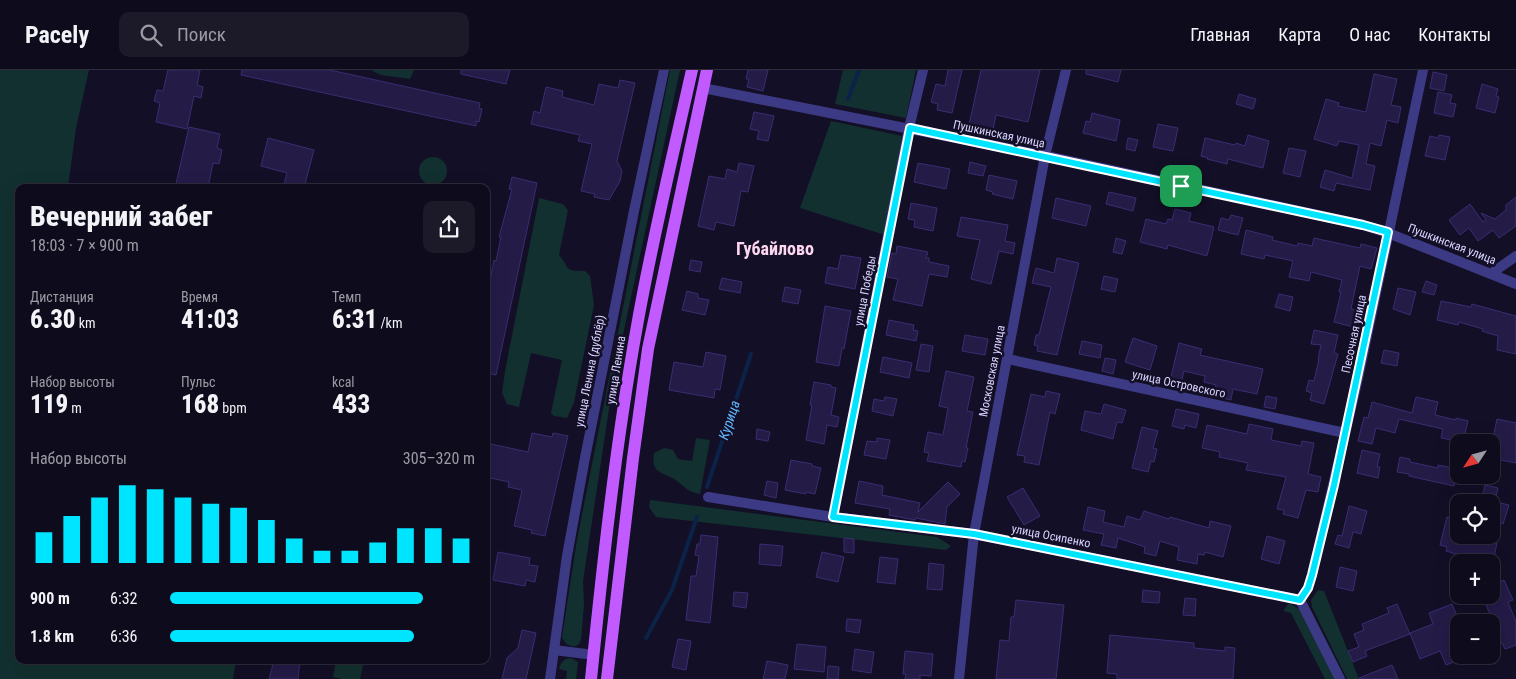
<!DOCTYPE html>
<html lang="ru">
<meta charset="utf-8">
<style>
:root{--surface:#0e0b1c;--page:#1c1929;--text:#f1f3f6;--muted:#9b9ba3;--line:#2e2b3b;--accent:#00e5ff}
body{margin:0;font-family:"Roboto Condensed",sans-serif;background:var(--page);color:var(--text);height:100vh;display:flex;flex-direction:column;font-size:19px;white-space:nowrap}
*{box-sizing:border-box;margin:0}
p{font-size:16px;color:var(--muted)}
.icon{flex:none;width:28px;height:28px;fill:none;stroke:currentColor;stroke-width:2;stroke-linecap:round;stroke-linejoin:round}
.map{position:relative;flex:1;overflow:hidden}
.drawer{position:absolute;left:15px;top:114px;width:475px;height:480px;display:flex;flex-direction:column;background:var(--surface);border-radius:10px;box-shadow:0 5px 20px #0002,0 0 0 1px var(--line)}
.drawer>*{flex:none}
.needle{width:32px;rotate:234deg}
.buttons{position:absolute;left:1450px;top:364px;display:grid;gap:10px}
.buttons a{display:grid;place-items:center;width:50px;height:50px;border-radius:10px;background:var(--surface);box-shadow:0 5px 20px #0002,0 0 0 1px var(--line);font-size:25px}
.pin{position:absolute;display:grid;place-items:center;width:42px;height:42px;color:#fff;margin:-21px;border-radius:10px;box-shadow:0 2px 8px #0006}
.round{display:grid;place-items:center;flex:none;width:52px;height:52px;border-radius:10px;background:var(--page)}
.summary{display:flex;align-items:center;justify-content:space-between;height:85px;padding:0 15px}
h1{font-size:28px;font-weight:800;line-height:38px}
.metrics{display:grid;grid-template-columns:repeat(3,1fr);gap:8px;height:85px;padding:5px 15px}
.metrics div{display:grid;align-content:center}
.metrics b{font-size:25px;font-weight:800}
.metrics small{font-size:14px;font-weight:400}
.metrics p{font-size:14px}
.chart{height:140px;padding:10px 15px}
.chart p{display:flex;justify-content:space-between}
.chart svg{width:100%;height:90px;margin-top:5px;stroke:var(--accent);stroke-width:6}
ul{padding:0 15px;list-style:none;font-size:16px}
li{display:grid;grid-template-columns:80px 60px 1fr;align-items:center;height:38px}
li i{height:12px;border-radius:6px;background:var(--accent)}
header{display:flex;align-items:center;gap:30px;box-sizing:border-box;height:70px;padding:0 25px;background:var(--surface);border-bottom:1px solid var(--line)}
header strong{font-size:24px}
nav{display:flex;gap:28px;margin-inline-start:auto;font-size:18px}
.search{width:350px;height:45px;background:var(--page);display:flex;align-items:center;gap:12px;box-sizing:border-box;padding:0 18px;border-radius:10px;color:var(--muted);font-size:19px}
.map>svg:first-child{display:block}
.green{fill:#12302f}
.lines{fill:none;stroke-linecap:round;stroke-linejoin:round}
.stream{stroke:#0c2248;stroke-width:4}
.building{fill:#241b47;stroke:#3b2d73}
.minor{stroke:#3d3a85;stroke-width:10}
.primary{stroke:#c25bff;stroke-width:12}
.route-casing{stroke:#fff;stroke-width:10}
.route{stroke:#00e5ff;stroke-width:6}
.labels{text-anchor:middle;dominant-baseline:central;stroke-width:5;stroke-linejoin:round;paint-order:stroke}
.street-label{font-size:12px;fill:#d9d4ff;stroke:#130f26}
.water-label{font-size:14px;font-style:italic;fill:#62b6ff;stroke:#130f26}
.district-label{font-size:18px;font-weight:bold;fill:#ffd6f0;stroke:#130f26}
</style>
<header>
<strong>Pacely</strong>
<div class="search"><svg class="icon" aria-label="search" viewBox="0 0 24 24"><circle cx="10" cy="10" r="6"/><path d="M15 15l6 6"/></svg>Поиск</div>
<nav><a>Главная</a><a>Карта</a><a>О нас</a><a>Контакты</a></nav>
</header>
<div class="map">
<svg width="1516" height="609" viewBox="0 0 1516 609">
<rect width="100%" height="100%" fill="#130f26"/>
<path class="green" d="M0,0H89L76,58L68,117L19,118V590H236L233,609H0Z
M371,0H414L410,9L381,5Z
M670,0H680L625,255L609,339L583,511L584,535L581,570C577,581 565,576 562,567L577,470Z
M843,0H916L906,48L835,34Z
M831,51L902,66L885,165L800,138Z
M419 101a14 14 0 1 1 28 0a14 14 0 1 1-28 0Z
M539,128L563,134L568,140L559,185C571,199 563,201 585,201L590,206L594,235L574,332L567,348L554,346L551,343L562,290L531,283L519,337L507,334L502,323L505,301Z
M696,368L710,370L700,424C686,421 688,419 677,411C665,402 650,405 654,383L664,378L673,380L678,389L692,391Z
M650,430L937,467L951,476L946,480L656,447L649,437Z
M1318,520L1324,521L1359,609H1347L1312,537L1311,530Z
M1289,533L1301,540L1335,609H1325L1291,543L1283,541Z
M571,588L578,592L576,609H566L567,601L559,599C561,592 564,588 571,588Z
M336,590H364L360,609H342L333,607Z"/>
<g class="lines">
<path class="stream" d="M848,29L859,0
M707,417L751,284
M646,568L672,520L697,447"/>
</g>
<path class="building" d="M168,0H200L197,15L203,17L201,28L194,26L187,59L156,52L160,33L154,31L157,20L163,21Z
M242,0H330L480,33L479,38L482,39L479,52L476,51V56L241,5Z
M461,0H510L506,14L461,4Z
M748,0H768L763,21L747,17L749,9H746Z
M948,0H962L952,43L937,40L938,34L931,32L936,14L945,16Z
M981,0H1040L1028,52L996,45L993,60L969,55Z
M1086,0H1121L1118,12L1086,4Z
M1433,2L1447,5L1444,21L1430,18Z
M1374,4L1397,9L1391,35L1401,37L1398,53L1387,50L1381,76L1370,73L1366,94L1375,96L1370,120L1336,113L1334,121L1320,117L1325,100L1352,108L1359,75L1339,71L1337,76L1314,69L1326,29L1339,33L1338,36L1366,42Z
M620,10L635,13L617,91L622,101L620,111L609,130L594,127L595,124L581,121L592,74L578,71L580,65L531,54L534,41L540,43L546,17L563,21L562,27L594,35L599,14L618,18Z
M1482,14L1498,19L1496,26L1499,27L1495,43L1476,38Z
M1438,22L1452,25L1450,33L1456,34L1453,47L1434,43Z
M1239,24L1256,29L1253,39L1236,34Z
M754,42L774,46L768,71L757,69L759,61L750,59Z
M1092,43L1120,50L1116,71L1083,63L1086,51L1090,52Z
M1158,54L1178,58L1173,81L1153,77Z
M189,57L220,64L217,78L222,80L219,94L213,93L208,118H175Z
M1248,65L1269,71L1263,98L1228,89L1227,94L1207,89L1208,88L1201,86L1205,68L1235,75L1236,73L1245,76Z
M1439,65L1450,67L1445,90L1425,86L1430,66L1438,68Z
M268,68L314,80L304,118H283L287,103L261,96Z
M1128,68L1138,70L1135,81L1126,79Z
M1289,78L1306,81L1300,107L1283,103Z
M970,92L986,96L983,106L968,103Z
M739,93L754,96L748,122L741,121L734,156L716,152L714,160L698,156L709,106L725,109L727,99L737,102Z
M918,93L950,99L946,119L914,112Z
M989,105L1017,111L1013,129L992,124L993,122L986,120Z
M512,107L537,113L496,305L486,303V238L491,216L489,215L494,190L496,191L501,167H499L512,119H509Z
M1109,122L1136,128L1133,141L1106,134Z
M1516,127V156L1499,168L1493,160L1478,171L1469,158L1460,165L1449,150L1470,134L1483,152L1486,150L1481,143L1495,149L1506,140V135Z
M1056,128L1091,136L1086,156L1052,148Z
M911,133L937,138L933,161L914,157L915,150L908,149Z
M1175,139L1191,143L1189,151L1214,157L1207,186L1168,175L1167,179L1140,172L1146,149L1166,154L1168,149L1172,150Z
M1231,145L1243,148L1238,165L1218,160L1221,148L1229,150Z
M961,147L1008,155L1005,171L1015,173L1013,184L999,181L991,214L971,209L980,170L957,166Z
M1246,160L1273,167L1272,170L1297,176L1298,173L1312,176L1314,168L1360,178L1361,174L1377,178L1371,199L1360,196L1351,239L1361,241L1357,258L1334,252L1341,222H1339L1342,210L1311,202L1309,211L1289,207L1293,191L1265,185L1264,189L1241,184Z
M1116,168L1126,171L1122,184L1113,182Z
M897,176L928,182L926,188H929V192L949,196L947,207L929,204L922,236L893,230L898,209L887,207L892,183L896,184Z
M841,185L861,188L855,219L825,213L828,197L838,199Z
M1057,188L1079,193L1057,285L1037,281L1038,276L1034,275L1036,265H1039L1051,217L1032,213L1036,198L1054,203Z
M691,190L702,192L700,202L689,200Z
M1104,206L1118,209L1115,222L1101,219Z
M722,208L742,212L740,223L719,219Z
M1426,211L1437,215L1434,225L1422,222Z
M785,217L801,220L798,234L782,231Z
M1398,218L1416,222L1410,245L1393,239Z
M687,221L698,224V228L709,230L705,245L682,240Z
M1279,224L1293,227L1290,241L1275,237Z
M1441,231L1471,237L1472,234L1516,246V284L1497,280L1498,266L1482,261L1483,259L1459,252L1458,255L1437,250Z
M825,236L851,241L844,279L842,278L839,296L816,292Z
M889,250L914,255L913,260L918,261L916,271L886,265Z
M1314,260L1338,265L1334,283L1338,284L1324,334L1310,330L1312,323L1306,321L1309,310L1314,311L1319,289H1318L1321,275L1311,274Z
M965,265L988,269L985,285L962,281Z
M1133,268L1157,276L1150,300L1125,292Z
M1082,271L1102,275L1100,288L1079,284Z
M1179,273L1202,279L1200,285L1263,299L1257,324L1233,319L1231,330L1214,326L1216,315L1204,312L1205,306L1184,301L1180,318L1169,315Z
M921,274L933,276L929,302L916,300Z
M1384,280L1399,283L1397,296L1381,293Z
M706,282L726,286L720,320L715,319L714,328L669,320L674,292L703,297Z
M883,287L912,293L909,308L880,302Z
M1105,288L1116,290L1113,304L1102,301Z
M946,301L974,307L967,341L973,342L966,378H968L965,392L962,391L961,397L927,391L929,383L924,382L928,362L943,365L948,338L939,336Z
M814,312L831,315V317L836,318L831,345L839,347L837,357L827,355L824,374L806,370L812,335H810Z
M1046,321L1060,324L1055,344L1050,342L1039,395L1024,392L1025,386L1017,385L1031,324L1045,327Z
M1266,326L1277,328L1275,339L1264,337Z
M885,327L897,329L893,346L872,341L874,329L884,331Z
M1416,327L1438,332L1435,345L1456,350V348L1468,351L1463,372L1441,368L1443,359L1399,349L1395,363L1376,358L1372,374L1358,371L1364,347L1368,348L1372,332L1412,343Z
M1104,334L1126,340L1122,353L1117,352L1113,369L1081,360L1085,341L1101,344Z
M1176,339L1199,344L1196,358L1185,355L1184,359L1172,356Z
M1497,349L1516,353V393L1495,389L1497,380L1491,378Z
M1249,354L1273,359L1271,370L1301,376L1302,371L1314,373L1308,404L1321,407L1318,422L1306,420L1298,448L1283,444L1284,440L1277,439L1286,407L1246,400L1248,393L1219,387L1220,382L1202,378L1207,355L1247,364Z
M1142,357L1158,361L1153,378L1157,379L1154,392L1151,391L1148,402L1132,398Z
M757,359L770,362L768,371L756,369Z
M532,363L552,367L553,363L568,366L545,466L531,463L532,460L514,456L522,420L508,417L509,412L486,407V373L528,382Z
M877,368L890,370L886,389L864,385L867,371L877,372Z
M1362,380L1380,384L1377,397H1380L1378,408L1357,403Z
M1400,387L1410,389V392L1438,398V395L1458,399L1454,416L1409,406V404L1397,402Z
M791,390L812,394V396L821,398L815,424L806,422V424L785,420Z
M767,411L778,413L776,428L764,425Z
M859,411L883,416L882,425L920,433L918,442L948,412L960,424L947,437L945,454L916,448L915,450L889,445L890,439L855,433Z
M1485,415L1498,418L1495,431L1482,428Z
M1023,418L1040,446L1024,455L1007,427Z
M1491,431L1509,435L1503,454L1491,451Z
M1349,436L1367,441L1361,464L1353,462L1349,478L1335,474L1338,465L1342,466Z
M1088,437L1105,441L1103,452L1124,457L1127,446L1140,450L1144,441L1169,449L1170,447L1209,458L1210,451L1231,456L1223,487L1205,482L1204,485L1198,484L1197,494L1177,490L1179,477L1160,471L1156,486L1144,483L1145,477L1118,468L1116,478L1101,475L1104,464L1083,460Z
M1447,447L1459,450V465L1497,473L1493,492H1474L1475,490L1446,481L1447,477L1440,475Z
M701,465L718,467L710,553L686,550L691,506H696L699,486L695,485L697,474H700Z
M1267,466L1285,471L1279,494L1261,489Z
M844,468L854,469V483L844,482Z
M760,474L783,476L781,496L759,494Z
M498,482L530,488L529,495L538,496L535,512L526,510L525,516L493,510Z
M822,482L844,487L838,512L816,507Z
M880,487L898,489L895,514L877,512Z
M929,493L944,495L942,520L927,519Z
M1340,497L1357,501L1353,521L1336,517Z
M1504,510L1513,530L1508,532L1516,552V575L1505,579L1502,573L1500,574L1492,554H1494L1482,525H1491V516Z
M1143,520L1160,522L1159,533L1142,532Z
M734,522L748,523L746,538L733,536Z
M1185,528L1196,529L1195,546L1183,545Z
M1016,530L1064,535L1056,609H996L1000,570L1009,571L1011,547H1014Z
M1397,534L1410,564L1365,581L1367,586L1353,592L1348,581L1359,577L1354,564L1364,560L1362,554L1389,543L1387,538Z
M1452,534L1459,551V590L1446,595L1440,581L1420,589L1410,563L1433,554L1429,543Z
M847,549L861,550L859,563L846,561Z
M522,560L536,563L526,609H502L507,588L518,578Z
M1110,565L1194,573V578L1225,581V577L1235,578L1233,609H1117V604L1107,603Z
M678,569L691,571L686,600L672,597Z
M797,574L826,577L824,602L794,599Z
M855,579L874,582L871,603L852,600Z
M905,581L933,584L931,606L920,605V609H905L906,604H903Z
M276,590H300L298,609H269L273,594H275Z
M767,591L788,595L785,609H763Z
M1392,595L1398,609H1359V608Z
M828,596L839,597L838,609H827Z"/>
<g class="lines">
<path class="minor" d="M703,18L1051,87L1363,155L1388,163L1516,214
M1492,203L1516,186
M1008,289L1345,363
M708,427L833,447L974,464L1300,530
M833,447L909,58L923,0
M1300,530L1308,518L1312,505L1359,304L1423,0
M1300,530L1340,609
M554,580L594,585
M550,609L567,486L584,393L634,141L664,0
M959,609L974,464L1045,86L1066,0"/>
<path class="primary" d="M591,609C603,491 616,372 637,256C652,170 673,85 692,0
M607,609L633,388L648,279L707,0"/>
</g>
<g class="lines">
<g class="route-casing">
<path id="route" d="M910,58L1363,155L1388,162L1334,415L1312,505L1308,518L1300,530L974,464L833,447Z"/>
</g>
<use href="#route" class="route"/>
</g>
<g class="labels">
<g class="street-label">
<text transform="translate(999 64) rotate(12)">Пушкинская улица</text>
<text transform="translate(1452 174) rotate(21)">Пушкинская улица</text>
<text transform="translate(865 221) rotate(-79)">улица Победы</text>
<text transform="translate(1354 264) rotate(-78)">Песочная улица</text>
<text transform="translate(616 300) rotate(-81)">улица Ленина</text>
<text transform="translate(590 301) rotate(-79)">улица Ленина (дублёр)</text>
<text transform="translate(992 301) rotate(-79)">Московская улица</text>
<text transform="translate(1179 314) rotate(12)">улица Островского</text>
<text transform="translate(1051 466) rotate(11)">улица Осипенко</text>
</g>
<g class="water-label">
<text transform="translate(729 350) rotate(-72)">Курица</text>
</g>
<g class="district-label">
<text x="775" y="178">Губайлово</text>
</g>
</g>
</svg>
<div class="buttons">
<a><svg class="needle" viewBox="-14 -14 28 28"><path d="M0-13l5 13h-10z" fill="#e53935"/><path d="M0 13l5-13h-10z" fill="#9b9ba3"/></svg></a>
<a><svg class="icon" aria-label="locate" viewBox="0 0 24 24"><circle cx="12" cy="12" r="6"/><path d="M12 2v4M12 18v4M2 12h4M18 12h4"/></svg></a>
<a>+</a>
<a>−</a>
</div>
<div class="pin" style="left:1181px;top:116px;background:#1e9e55"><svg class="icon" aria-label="arrive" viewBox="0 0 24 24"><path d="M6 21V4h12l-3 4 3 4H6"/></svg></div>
<section class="drawer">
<div class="summary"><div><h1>Вечерний забег</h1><p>18:03 · 7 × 900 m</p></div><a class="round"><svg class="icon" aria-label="share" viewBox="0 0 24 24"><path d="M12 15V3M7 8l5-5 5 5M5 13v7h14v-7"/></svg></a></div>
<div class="metrics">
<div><p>Дистанция</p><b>6.30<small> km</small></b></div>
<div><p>Время</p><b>41:03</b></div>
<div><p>Темп</p><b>6:31<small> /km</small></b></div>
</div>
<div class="metrics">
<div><p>Набор высоты</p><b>119<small> m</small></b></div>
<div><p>Пульс</p><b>168<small> bpm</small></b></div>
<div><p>kcal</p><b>433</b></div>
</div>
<div class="chart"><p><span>Набор высоты</span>305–320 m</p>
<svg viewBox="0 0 160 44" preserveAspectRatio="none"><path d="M5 44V29M15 44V21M25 44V12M35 44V6M45 44V8M55 44V12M65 44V15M75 44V17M85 44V23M95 44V32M105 44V38M115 44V38M125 44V34M135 44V27M145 44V27M155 44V32"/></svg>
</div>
<ul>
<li><b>900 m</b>6:32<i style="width:83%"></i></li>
<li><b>1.8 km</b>6:36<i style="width:80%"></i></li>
</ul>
</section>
</div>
